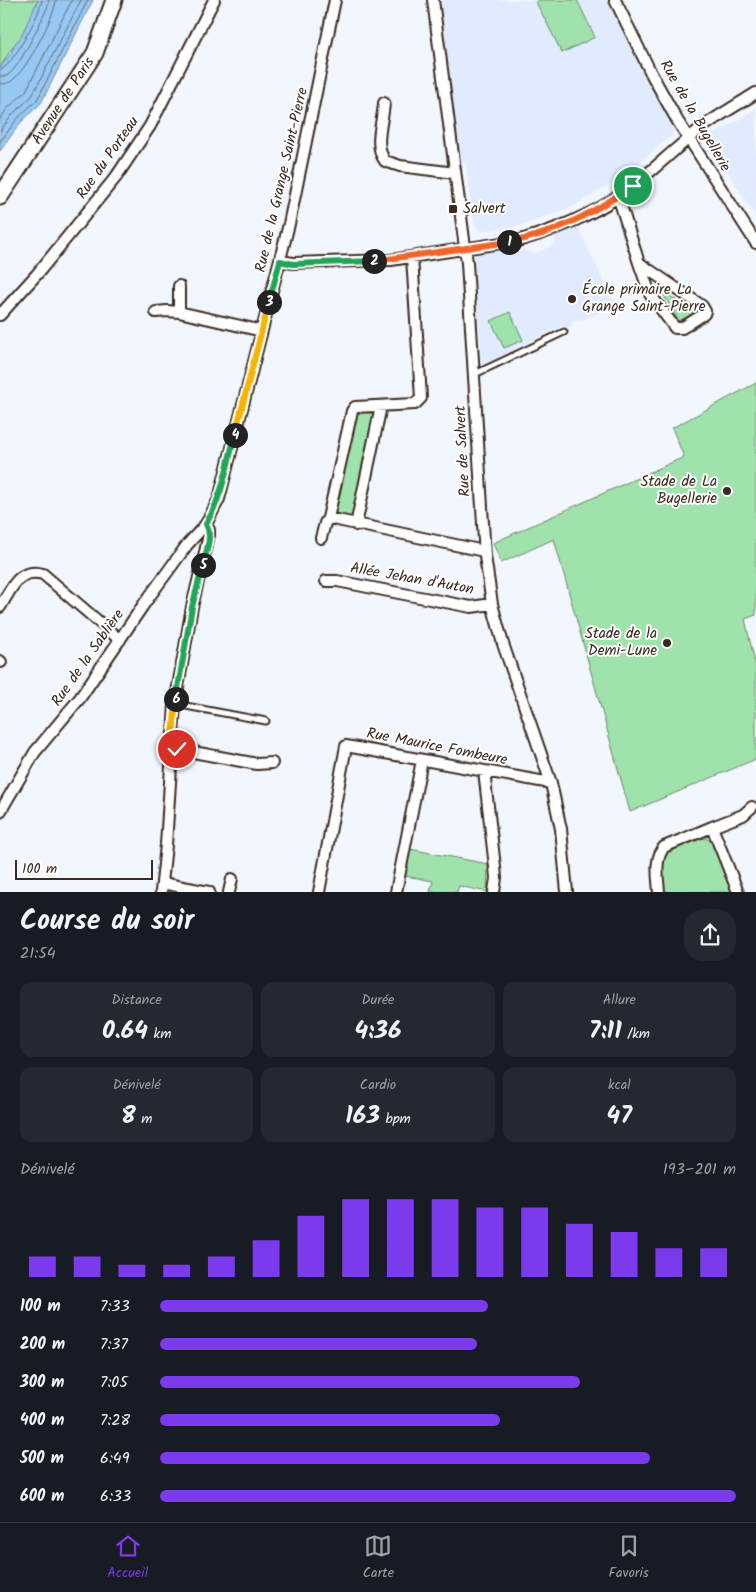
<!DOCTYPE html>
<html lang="fr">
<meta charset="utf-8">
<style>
:root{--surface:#171b24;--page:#242831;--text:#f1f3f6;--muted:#9ea1a6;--line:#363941;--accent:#7c3aed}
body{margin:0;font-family:Kalam,sans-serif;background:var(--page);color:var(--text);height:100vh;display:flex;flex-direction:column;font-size:19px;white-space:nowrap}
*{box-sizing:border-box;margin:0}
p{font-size:16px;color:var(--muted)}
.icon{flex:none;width:28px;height:28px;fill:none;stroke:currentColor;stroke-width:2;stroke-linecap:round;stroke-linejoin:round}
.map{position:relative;height:892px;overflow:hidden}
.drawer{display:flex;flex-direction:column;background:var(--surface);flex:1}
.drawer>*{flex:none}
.scale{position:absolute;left:15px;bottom:12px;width:138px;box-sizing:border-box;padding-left:5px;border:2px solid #3b2a1e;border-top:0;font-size:14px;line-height:18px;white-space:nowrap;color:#3b2a1e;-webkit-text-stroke:4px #fff;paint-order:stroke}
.pin{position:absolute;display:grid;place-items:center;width:42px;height:42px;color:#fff;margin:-21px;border:2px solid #fff;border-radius:50%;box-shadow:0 1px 5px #0007}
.km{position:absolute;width:25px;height:25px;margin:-12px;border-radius:50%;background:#222;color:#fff;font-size:14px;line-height:25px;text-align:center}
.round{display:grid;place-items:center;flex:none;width:52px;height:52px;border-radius:20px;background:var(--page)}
.summary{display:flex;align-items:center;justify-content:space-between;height:85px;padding:0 20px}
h1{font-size:28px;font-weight:700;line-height:38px}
.figures{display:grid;grid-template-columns:repeat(3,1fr);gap:8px;height:85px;padding:5px 20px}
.figures div{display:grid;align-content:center;border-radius:12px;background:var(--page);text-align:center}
.figures b{font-size:25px;font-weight:700}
.figures small{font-size:14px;font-weight:400}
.figures p{font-size:14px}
.chart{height:140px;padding:10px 20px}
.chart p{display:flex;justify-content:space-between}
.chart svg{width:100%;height:90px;margin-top:5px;stroke:var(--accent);stroke-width:6}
ul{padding:0 20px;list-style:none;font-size:16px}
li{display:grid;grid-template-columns:80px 60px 1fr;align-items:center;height:38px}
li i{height:12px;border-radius:6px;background:var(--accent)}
.tab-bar{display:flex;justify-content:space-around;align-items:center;height:70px;border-top:1px solid var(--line);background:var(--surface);font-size:14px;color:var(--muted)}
.tab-bar a{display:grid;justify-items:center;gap:2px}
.tab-bar .active{color:var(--accent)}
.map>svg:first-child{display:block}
.built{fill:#e0ebff}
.green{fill:#9fe2ac;stroke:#6d8665}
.water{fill:#96c8f3;stroke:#72899e}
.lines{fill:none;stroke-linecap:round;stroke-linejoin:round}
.shore{stroke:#5f6973;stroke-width:1}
.service-casing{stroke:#3b2a1e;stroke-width:9}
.minor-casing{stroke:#3b2a1e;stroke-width:14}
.secondary-casing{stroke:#3b2a1e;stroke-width:19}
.service{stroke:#fff;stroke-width:5}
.minor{stroke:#fff;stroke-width:10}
.secondary{stroke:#fff;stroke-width:15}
.split-1-casing{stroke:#fff;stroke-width:10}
.split-2-casing{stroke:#fff;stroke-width:10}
.split-3-casing{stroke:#fff;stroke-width:10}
.split-4-casing{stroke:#fff;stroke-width:10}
.split-5-casing{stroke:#fff;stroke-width:10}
.split-6-casing{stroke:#fff;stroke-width:10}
.split-7-casing{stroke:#fff;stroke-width:10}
.split-1{stroke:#f0652b;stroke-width:6}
.split-2{stroke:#f0652b;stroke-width:6}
.split-3{stroke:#22a559;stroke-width:6}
.split-4{stroke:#f5b400;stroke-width:6}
.split-5{stroke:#22a559;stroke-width:6}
.split-6{stroke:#22a559;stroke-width:6}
.split-7{stroke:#f5b400;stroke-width:6}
.poi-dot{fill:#3b2a1e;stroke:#fff;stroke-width:2}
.labels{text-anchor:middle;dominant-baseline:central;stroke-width:4;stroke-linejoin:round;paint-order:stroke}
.street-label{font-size:15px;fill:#3b2a1e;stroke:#fff}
.poi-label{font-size:15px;fill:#3b2a1e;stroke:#fff;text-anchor:start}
</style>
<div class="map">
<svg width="756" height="892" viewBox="0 0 756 892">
<rect width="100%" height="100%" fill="#f1f6ff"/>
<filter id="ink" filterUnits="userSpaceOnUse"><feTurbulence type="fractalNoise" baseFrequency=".02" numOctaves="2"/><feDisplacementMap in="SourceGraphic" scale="10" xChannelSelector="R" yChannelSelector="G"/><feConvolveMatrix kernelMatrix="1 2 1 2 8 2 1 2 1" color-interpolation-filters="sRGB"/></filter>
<g filter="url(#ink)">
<path class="built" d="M440,0H609L673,128V134L622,177L574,206L523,225L482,231L474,224L466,163L459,161Z
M756,109V216L708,141L710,137Z
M578,227L619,313L609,308L583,320L582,318L571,323L572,326L566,328L564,325L512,350L482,368L474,260L477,253L509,247L532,252L533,254L537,253L556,243L555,236Z"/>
<path class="green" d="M0,0H38L20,39C13,44 5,60 0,68Z
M540,0H577L595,37L562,53L536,2Z
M660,289L693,312L694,313L679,321Z
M510,312L523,340L504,348L491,321Z
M756,383V615L745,619L756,667V759L630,812L554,539L501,563L493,543L684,457L672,428Z
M355,409L377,413L355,521L331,515Z
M699,838L708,839L714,845L734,892H663C660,848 660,855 699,838Z
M410,849L488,864L487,892L459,886L457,892H430L433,881L405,876Z"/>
<path class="water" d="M38,0H93L41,103L21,122L0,151V68L11,53L16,42L20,39Z"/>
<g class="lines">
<path class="shore" d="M0,70C11,69 41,12 42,0
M0,76C3,76 5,77 8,75C20,67 41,21 48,6L49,0
M0,84C5,84 10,83 14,79C27,68 55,16 56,0
M0,119L7,109L26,91L72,0
M0,131L13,114L32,96L81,0
M0,142L17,119L37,100L88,0"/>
<g class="service-casing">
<path id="service" d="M475,374L564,332
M175,704L266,721"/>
</g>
<g class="minor-casing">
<path id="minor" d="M433,0L467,263L485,556L492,604L503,644L551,783L561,829L567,892
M615,0L652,75L677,120L756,243
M384,103C383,122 373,145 385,161L400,166L455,173
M618,196L639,263L702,306L705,311L704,314L682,328H675L650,294L639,263
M280,261L293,263L391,260L521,240C561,228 601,212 634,185C658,166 680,144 704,126C721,114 739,104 756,93
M179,286V312
M156,312L167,311L179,312L262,331
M0,315L38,273L116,177L150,126L214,0
M328,518L352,411L355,407L415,404L421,398L412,257
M356,525L381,406
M321,538L325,523L328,518L484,551
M326,581H337L471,607L492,604
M0,607C11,590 18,567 43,574L120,640
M0,661L1,662
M172,748L257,764L272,763
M484,771L495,867L496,878L494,892
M0,812L35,752L80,698L144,604L187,545L206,524L219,499L289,224L335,0
M712,827L743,815L752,807
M162,883L209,892
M161,892L166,845L175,704L192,607L209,535V530L206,524
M229,892L232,879
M319,892L346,746L551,783
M396,892L422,760
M659,892C658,877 654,860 664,847L712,827L738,892"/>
</g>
<g class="secondary-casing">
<g id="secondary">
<path id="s1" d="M0,197L95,53L114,0"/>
</g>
</g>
<use href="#service" class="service"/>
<use href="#minor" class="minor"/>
<use href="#secondary" class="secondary"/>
</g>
</g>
<g class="lines" filter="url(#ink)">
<g class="split-1-casing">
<path id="split-1" d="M509,242C555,235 595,211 633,186"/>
</g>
<g class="split-2-casing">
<path id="split-2" d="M374,261L509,242"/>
</g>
<g class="split-3-casing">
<path id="split-3" d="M269,302L280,261L293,264L374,261"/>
</g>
<g class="split-4-casing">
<path id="split-4" d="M235,435L269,302"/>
</g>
<g class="split-5-casing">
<path id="split-5" d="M203,565C206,551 213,536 206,524C223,495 227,466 235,435"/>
</g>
<g class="split-6-casing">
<path id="split-6" d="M176,699L192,607L203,565"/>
</g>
<g class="split-7-casing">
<path id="split-7" d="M176,699L172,748L177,749"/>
</g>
<use href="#split-1" class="split-1"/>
<use href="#split-2" class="split-2"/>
<use href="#split-3" class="split-3"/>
<use href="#split-4" class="split-4"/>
<use href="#split-5" class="split-5"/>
<use href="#split-6" class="split-6"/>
<use href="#split-7" class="split-7"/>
</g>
<g class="poi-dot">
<rect x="448" y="204" width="10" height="10" rx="2.5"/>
<circle cx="572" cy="299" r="5"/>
<circle cx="727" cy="491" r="5"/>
<circle cx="667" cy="643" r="5"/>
</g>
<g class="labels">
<g class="street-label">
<text stroke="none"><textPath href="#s1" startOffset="115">Avenue de Paris</textPath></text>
<text transform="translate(695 116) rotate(60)">Rue de la Bugellerie</text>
<text transform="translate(108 158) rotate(-55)">Rue du Porteau</text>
<text transform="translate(282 180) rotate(-77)">Rue de la Grange Saint-Pierre</text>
<text transform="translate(463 451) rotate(-93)">Rue de Salvert</text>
<text transform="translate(412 579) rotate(10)">Allée Jehan d'Auton</text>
<text transform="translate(88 658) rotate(-55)">Rue de la Sablière</text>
<text transform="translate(437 747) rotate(11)">Rue Maurice Fombeure</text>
</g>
<g class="poi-label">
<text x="463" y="209">Salvert</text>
<text x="582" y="290">École primaire La<tspan x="582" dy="17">Grange Saint-Pierre</tspan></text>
<text x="717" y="482" text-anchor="end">Stade de La<tspan x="717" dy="17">Bugellerie</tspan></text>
<text x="657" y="634" text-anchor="end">Stade de la<tspan x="657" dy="17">Demi-Lune</tspan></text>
</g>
</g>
</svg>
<div class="scale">100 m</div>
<div class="pin" style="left:633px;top:186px;background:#1e9e55"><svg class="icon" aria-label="arrive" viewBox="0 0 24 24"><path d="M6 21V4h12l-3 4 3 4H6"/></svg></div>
<div class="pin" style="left:177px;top:749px;background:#d93025"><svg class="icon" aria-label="check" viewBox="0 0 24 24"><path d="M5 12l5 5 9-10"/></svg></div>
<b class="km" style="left:509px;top:242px">1</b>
<b class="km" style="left:374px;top:261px">2</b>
<b class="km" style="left:269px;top:302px">3</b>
<b class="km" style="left:235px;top:435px">4</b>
<b class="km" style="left:203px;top:565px">5</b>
<b class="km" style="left:176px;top:699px">6</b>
</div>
<section class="drawer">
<div class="summary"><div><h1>Course du soir</h1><p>21:54</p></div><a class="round"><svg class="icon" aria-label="share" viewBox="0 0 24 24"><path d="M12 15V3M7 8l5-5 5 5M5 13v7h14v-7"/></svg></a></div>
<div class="figures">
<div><p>Distance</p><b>0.64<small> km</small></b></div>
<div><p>Durée</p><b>4:36</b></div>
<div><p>Allure</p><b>7:11<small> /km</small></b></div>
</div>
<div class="figures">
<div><p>Dénivelé</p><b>8<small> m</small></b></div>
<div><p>Cardio</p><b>163<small> bpm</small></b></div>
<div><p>kcal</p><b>47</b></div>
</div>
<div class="chart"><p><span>Dénivelé</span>193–201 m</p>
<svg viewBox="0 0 160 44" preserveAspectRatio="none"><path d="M5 44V34M15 44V34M25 44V38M35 44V38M45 44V34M55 44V26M65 44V14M75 44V6M85 44V6M95 44V6M105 44V10M115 44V10M125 44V18M135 44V22M145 44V30M155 44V30"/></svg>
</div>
<ul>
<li><b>100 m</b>7:33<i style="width:57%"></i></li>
<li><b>200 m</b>7:37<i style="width:55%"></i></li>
<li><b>300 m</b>7:05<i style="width:73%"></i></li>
<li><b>400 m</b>7:28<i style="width:59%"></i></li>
<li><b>500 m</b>6:49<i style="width:85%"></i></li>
<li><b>600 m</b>6:33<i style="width:100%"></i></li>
</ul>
</section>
<nav class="tab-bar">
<a class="active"><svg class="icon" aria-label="home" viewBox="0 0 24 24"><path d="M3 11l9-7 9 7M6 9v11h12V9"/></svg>Accueil</a>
<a><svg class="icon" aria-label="map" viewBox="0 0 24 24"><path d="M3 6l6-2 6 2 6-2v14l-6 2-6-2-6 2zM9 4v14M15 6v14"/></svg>Carte</a>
<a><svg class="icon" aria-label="saved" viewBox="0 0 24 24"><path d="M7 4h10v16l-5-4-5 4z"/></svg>Favoris</a>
</nav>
